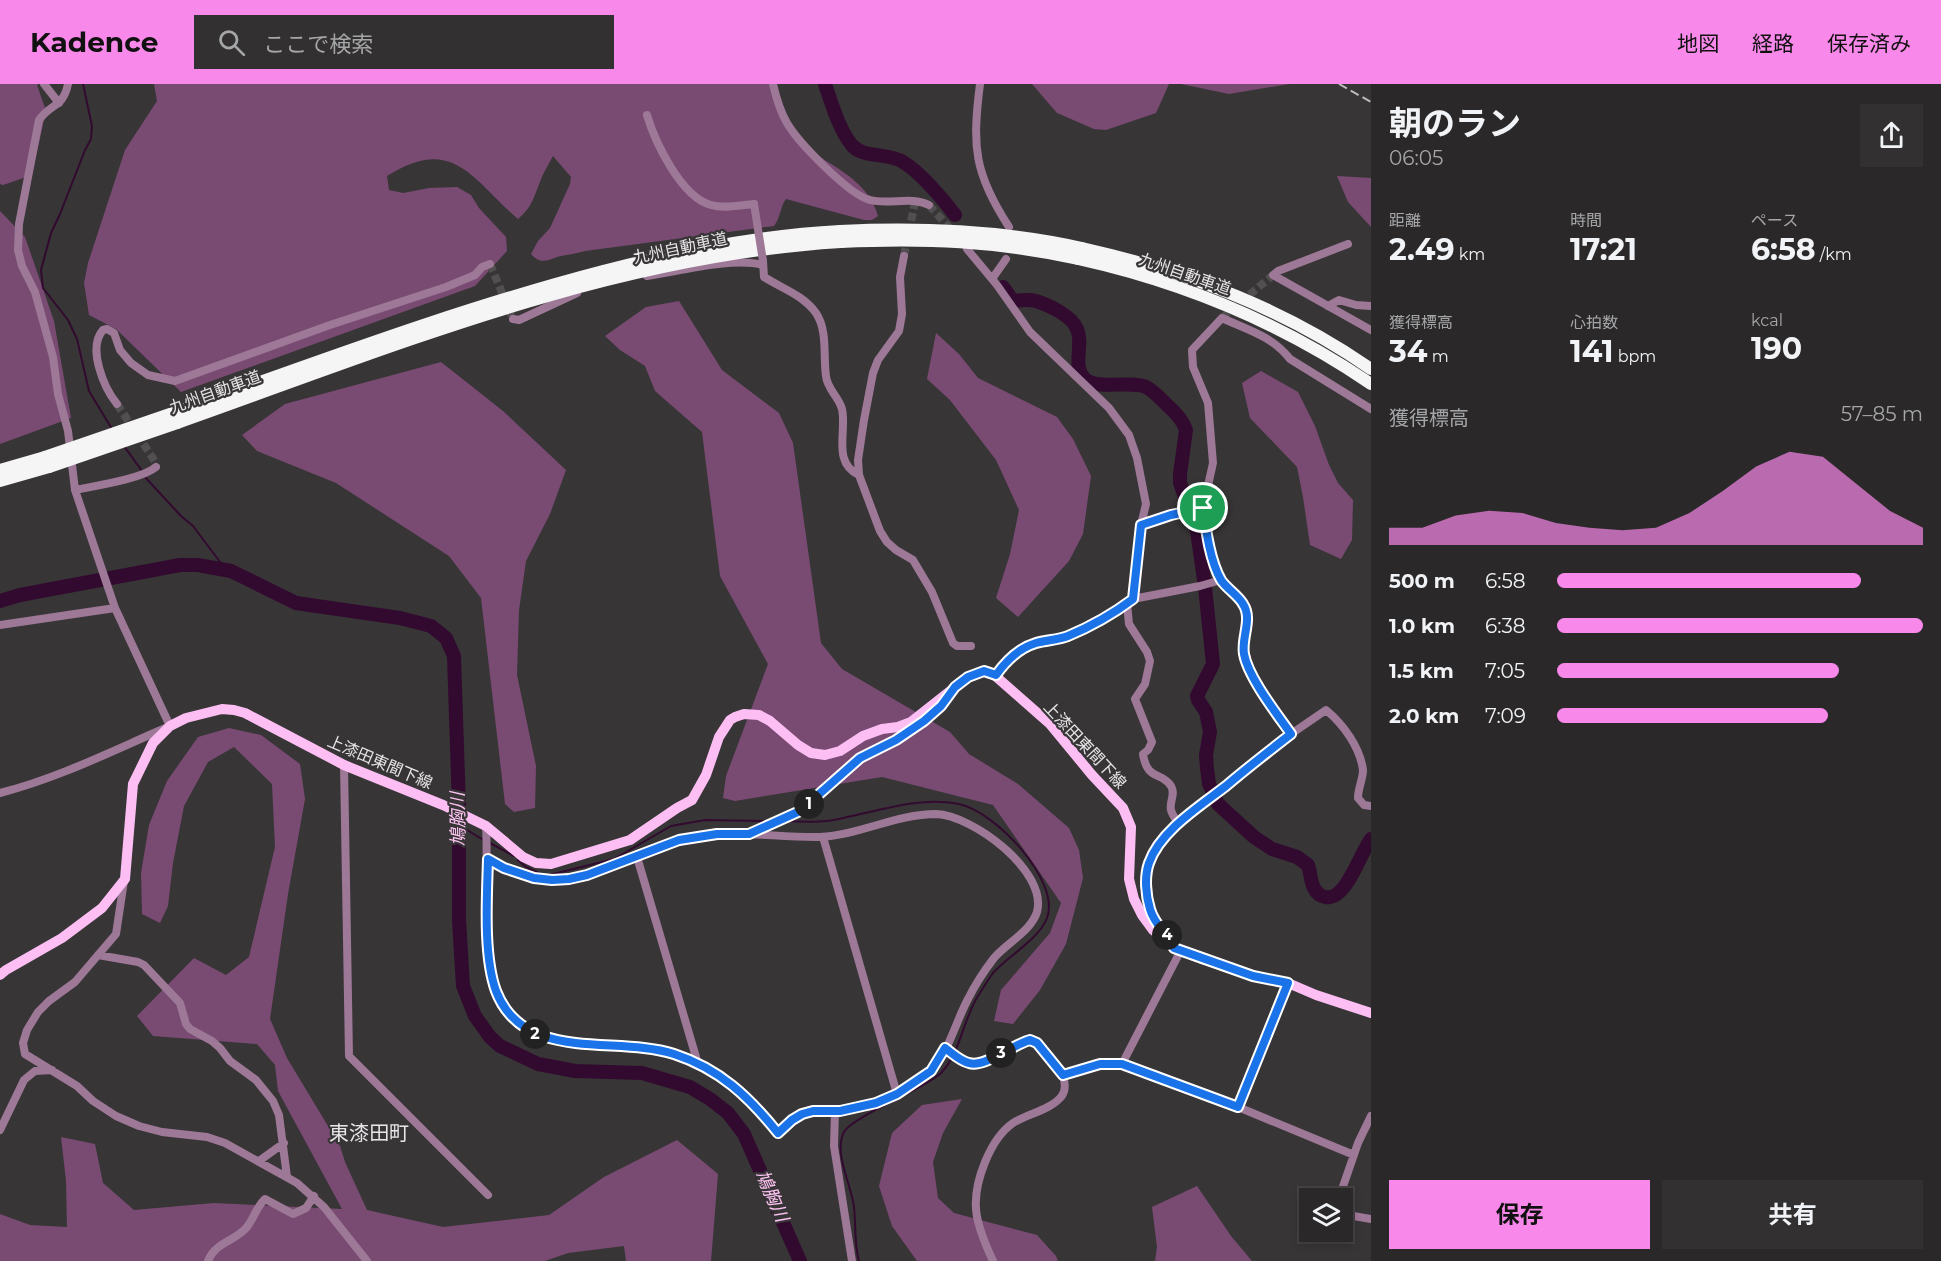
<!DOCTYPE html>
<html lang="ja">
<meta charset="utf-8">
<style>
:root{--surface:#2a2829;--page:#323031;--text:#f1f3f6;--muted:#a5a6a8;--line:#464446;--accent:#f888ea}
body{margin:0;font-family:Montserrat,"Noto Sans JP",sans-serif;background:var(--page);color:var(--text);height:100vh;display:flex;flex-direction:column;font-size:22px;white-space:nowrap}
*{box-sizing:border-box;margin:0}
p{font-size:20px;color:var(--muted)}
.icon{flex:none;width:33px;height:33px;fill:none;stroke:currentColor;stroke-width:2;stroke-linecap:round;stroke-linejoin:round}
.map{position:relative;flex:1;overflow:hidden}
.drawer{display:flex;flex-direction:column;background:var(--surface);width:570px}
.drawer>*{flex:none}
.fabs{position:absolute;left:1299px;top:1104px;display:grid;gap:12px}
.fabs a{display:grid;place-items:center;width:54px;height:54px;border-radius:0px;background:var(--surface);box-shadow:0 3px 9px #0003,0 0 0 2px var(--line);font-size:30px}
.pin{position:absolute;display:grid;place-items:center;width:51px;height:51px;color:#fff;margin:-26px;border:3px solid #fff;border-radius:50%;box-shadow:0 2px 6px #0007}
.km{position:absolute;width:30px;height:30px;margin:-15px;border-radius:50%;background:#222;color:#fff;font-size:16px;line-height:30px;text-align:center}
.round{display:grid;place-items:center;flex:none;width:63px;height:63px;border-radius:0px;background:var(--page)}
.summary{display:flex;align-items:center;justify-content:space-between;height:102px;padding:0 18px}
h1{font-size:33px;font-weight:700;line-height:45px}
.metrics{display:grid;grid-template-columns:repeat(3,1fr);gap:9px;height:102px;padding:6px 18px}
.metrics div{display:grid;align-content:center}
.metrics b{font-size:30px;font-weight:700}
.metrics small{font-size:16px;font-weight:400}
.metrics p{font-size:16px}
.chart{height:168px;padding:12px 18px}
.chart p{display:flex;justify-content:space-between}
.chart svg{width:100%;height:108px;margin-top:6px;fill:var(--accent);opacity:.7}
.primary-button{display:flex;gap:12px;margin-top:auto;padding:12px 18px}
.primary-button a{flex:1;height:69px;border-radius:0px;background:var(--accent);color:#111;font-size:24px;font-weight:700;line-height:69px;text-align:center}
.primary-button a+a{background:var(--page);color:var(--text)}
ul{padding:0 18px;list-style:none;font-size:20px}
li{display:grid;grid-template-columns:96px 72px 1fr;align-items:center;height:45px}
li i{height:15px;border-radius:8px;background:var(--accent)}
header{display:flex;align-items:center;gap:36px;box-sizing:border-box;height:84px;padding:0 30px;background:var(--accent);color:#111}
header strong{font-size:28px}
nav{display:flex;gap:33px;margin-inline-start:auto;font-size:21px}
.search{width:420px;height:54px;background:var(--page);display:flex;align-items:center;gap:15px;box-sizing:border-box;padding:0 21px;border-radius:0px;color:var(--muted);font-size:22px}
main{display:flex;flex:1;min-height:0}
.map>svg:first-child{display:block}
.forest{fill:#794b73}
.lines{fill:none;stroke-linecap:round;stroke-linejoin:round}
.stream{stroke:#320a2f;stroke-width:2}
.river{stroke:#320a2f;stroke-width:14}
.minor-tunnel{stroke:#524f51;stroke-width:8;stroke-dasharray:8 4;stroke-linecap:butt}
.minor{stroke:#9e7897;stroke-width:8}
.major{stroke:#fdbff3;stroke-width:10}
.highway{stroke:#f5f5f5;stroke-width:12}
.rail{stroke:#bebcbe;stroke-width:2;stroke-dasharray:9 4.5;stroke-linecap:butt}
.minor-bridge{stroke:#9e7897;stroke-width:8}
.highway-bridge{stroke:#f5f5f5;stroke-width:12}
.route-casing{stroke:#fff;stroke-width:12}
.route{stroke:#1a73e8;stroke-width:8}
.labels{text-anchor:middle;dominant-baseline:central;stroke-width:4.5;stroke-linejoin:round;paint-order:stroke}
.street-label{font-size:16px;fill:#e7e5e7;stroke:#383537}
.water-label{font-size:18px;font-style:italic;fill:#fec4f4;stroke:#383537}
.quarter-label{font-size:20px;fill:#e7e5e7;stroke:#383537}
</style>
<header>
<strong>Kadence</strong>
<div class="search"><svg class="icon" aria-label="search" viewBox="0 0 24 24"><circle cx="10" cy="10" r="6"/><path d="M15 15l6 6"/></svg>ここで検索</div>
<nav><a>地図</a><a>経路</a><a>保存済み</a></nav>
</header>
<main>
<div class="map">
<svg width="1371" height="1177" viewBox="0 0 1371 1177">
<rect width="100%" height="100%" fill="#383537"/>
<path class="forest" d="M0,0H39L37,1L46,27L32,91L3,101L0,100Z
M154,0H774C779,11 790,50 797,56C825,81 867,92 878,132L872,136H864L786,115C780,123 781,133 774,142L585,167C576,170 563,171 557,173C546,177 540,180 531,170L538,157L550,144L570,100L571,93L553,72C550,78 542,91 540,98C533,115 532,123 518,135C472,95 453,50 387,92L389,106L403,109L429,104L457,103L471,111L479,124L506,153L507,167L475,202L181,308L116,245L89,231L84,199L88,179L125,66L157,17Z
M1032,0H1169L1156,29L1106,46L1094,45L1057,29Z
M1181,0H1289L1229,10Z
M1337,92L1371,94V143L1348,118Z
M0,127L25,153L54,237L71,334L0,360Z
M679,217L722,286L779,329L793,359L821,559L842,585L950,648L969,670L1018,700L1069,744L1079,766L1083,794L1066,860L1040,906L1013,940L994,937L1001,906L1050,849L1061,819L993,721L882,693L735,717L723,714L726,692L768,580L720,492L702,348L655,307L645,282L620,266L605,252L646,223Z
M936,249L959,270L978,294L1057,333L1073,355L1091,392L1083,450L1069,477L1018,533L996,514L1010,470L1019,426L996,376L950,316L927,295Z
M441,278L503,327L566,386L550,430L526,477L519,526L517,591L536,682L535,724L514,728L505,720L481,514L449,472L336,399L257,367L242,351L285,320Z
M1261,287L1298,308L1315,342L1329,381L1338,399L1353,416L1352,456L1341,475L1310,461L1303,413L1297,383L1250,334L1242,299Z
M229,644L261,651L300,680L305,715L288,810L270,935L287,974L340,1062L345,1078L367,1126L443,1143L549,1131L604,1093L677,1056L718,1090L711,1177H626L624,1162L568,1169L545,1177H0V1130L30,1141L67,1143L66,1097L61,1053L95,1060L103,1099L134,1126L214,1119L342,1125L278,1007L275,981L257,960L153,952L137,932L194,874L226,891L249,873L275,763L272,700L234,663L208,678L184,722L173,779L168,822L160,839L142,830L141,789L149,741L167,697L198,653Z
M962,1015L943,1049L933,1078L938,1114L954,1129L1037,1151L1056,1172L1058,1177H917L892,1142L879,1102L892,1049L922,1021Z
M1197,1102L1231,1152L1252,1177H1155L1157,1163L1152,1123Z"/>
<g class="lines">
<path class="stream" d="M83,0L92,42L91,55L85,66L60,130L51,149L41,186L43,204L68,236L77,255L89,307L112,345
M124,362L142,387
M144,392L181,432L193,442L226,486
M784,737C801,738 818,739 834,736C876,728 916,712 959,720C994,727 1061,796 1047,834C1039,855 1008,872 993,889C988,896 983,904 978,912C963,935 961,968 941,989C923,1006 853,1032 844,1048C833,1069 852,1102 854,1123C856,1140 854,1160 859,1177
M459,741L485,757
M490,759L514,772
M518,776L526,783L545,792L614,775L671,742L705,736L770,737"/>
<path class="river" d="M825,0C831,18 839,45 851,60C862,75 888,68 903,78C920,88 943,115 955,131
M1003,203L1013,217C1021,216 1029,215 1036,217C1049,221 1072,232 1077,245C1084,260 1072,281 1084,294C1096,307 1130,296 1146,303C1154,307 1161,315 1167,321C1175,328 1183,336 1186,346L1180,390V399L1197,447L1205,503L1213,580L1197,612L1198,616L1206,628L1210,648L1206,671L1207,684L1209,700L1218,720L1254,753L1272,765L1297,773L1308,781C1311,789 1310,797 1314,804C1316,808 1320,812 1325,813C1346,818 1360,769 1371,755
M0,517L20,511L180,481H198L231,487L296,519L400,534L431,542L446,554L454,572L459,723V836L463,902L475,932L490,953L500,962L538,980L575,987L642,989L690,1003L710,1015L728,1029L744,1050L800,1177"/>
<path class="minor-tunnel" d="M929,121L953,148
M904,172L915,118
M490,180L513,235
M1222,234L1273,191
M117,320L156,379V383"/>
<path class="minor" d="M44,0L59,19
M68,0C63,24 51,19 39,36L19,140L18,166L22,182L35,208L53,273L58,310L68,347L75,406L115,524
M773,0C776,13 780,27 787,39C798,58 849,111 870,116C889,121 911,112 929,121
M980,0C972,63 974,89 1009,143
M647,31C655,58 681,113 711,121C724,125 741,121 754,120
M1348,160L1278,187L1273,191L1371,246
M967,165L997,201L1030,248L1109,324L1129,351L1137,374L1146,420L1141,441
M904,172L900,193L902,230L899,247L878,276L873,289L864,336L858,376L859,391L880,447L887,458L896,466L913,476L932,508L953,559L957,562H971
M763,177L764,193C783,205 803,211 816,229C828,247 823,272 826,292C827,305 839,313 842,325C847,347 832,379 859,391
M647,192C680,187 732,173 763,181
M992,195L1006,175
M1328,222L1339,216L1356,221L1371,222
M513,235L519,236L577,209
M117,320C104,304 87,264 103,246L107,245L114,249L120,266L131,279L148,291L175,297L330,241L446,203L475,191L482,183L490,180
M75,406C94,402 142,395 156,383
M1133,515L1141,441L1171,431L1203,424
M1127,520L1129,540L1147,568L1150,577L1145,600L1135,615L1152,658L1148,666L1143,670C1147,697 1161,687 1171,702C1176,710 1169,718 1171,726C1172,731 1176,735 1178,739
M0,541L115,524L170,642C114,666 59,694 0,709
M996,591L1003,582L1023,564L1035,559L1064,553L1087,544L1133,515L1200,502L1221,496
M1291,650L1326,626C1343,640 1360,663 1363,686C1363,695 1358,704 1358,714L1364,721L1371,722
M344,681L349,972L488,1111
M486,742C489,790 480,862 496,906C523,980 616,951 674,970C720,985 749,1013 778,1049C786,1043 791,1035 801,1030C813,1025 826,1029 839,1027C869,1022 906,1010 929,989C947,973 956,937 968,915C975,901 984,887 994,874C1007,859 1031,847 1037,828C1048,787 972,731 936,730C896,730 860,751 820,753C778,754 734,745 693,753C650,762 611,789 567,795C540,799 512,789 488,775
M749,750L800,727L860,674L896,656L924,637L941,622L948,612
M823,753L897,1010
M637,773L698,980
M124,797L116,850L75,898L49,917L38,928L27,946L23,959L25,970L77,1002L93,1017L116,1032L139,1042L162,1048L207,1053L225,1059L297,1099L324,1123L367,1177
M1172,860C1165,847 1154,839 1150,825C1146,812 1144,793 1149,779C1159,749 1198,724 1222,705C1245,686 1268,668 1291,650L1269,620L1249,584L1243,562L1247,533L1244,521L1221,496L1206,450L1203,424L1213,379L1208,319L1193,283L1192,266L1222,234C1248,246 1272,252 1290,275L1371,325
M98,871L138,878L144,881L180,919L186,940L190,945L212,957L220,964L230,977L256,996L273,1017L279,1031L287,1093
M945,964C952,969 960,977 969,979C984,984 1013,960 1030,956C1046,963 1075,996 1061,1013C1050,1026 1027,1030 1013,1039C990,1055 974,1098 976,1125C977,1141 986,1162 993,1177
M1122,980L1181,866
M1063,991L1100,980H1122L1238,1023L1354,1071
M1238,1023L1288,899
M835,1027L834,1062L852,1177
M0,1046L24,996L35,987L52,986
M259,1077L284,1059
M1339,1114L1358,1059L1371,1032
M1342,1130L1371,1135
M208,1177C215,1158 236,1157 247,1143C254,1134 257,1122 265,1115L293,1130L306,1124L314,1112"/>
<path class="major" d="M0,891L6,886L62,854L102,824L125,795L133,700L153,659L170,642L186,634L222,625L234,626L245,629L344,681L443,721L486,742L523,773L536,779L551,780L630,756L677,724L692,716L706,691L719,653L730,636L735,633L744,630L759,631L770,637L798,661L811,669L825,671L840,667L863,652L882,645L898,643L911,638L968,593L984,587L992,589L1050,640L1092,691L1123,724L1131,743L1129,795L1134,815L1142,831L1153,846L1174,864L1205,876L1253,892L1288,899L1316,911L1371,929"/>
<path class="highway" d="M1082,164C1185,187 1284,224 1371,285
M1078,175C1182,198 1283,240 1371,300
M173,329C315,279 457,225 603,187C681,167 760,151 840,147
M177,339C392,263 610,172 841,158
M0,386L45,373
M0,397L49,383"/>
<path class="rail" d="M1339,0L1371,18"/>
<path class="minor-bridge" d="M754,120L763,177"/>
<path class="highway-bridge" d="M840,147C921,143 1002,146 1082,164
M841,158C925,154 996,157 1078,175
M45,373L173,329
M49,383L177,339"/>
</g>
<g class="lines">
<g class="route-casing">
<path id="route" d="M1203,424C1206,446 1210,477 1221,496C1227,505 1238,511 1243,520C1253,535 1241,554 1244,570C1248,593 1277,630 1291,650C1269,667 1247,684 1226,702C1200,722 1160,747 1149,779C1144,793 1146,812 1150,825C1154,840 1167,850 1174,864L1253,892L1288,899L1238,1023L1122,980H1100L1063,991L1037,959L1030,956C1014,960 984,984 969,979C960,977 952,969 945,964L931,987L897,1010L876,1019L840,1027H813L802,1030L792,1036L778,1049C749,1013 720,985 674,970C616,951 524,980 496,907C483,871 487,813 488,775L504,784L534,794L552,796L569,795L587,791L679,756L717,750H749L800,727L860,674L896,656L924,637L941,622L955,603L968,593L984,587L996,591C1006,577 1019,564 1036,559C1046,556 1058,556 1068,552C1092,542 1113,530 1133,515L1141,441L1171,431Z"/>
</g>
<use href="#route" class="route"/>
</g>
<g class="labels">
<g class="street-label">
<text transform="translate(680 164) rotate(-12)">九州自動車道</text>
<text transform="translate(1185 190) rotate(19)">九州自動車道</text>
<text transform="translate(215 308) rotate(-20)">九州自動車道</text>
<text transform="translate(1085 661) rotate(47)">上漆田東間下線</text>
<text transform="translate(380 678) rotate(23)">上漆田東間下線</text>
</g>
<g class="water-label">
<text transform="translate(458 735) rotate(-91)">鳩胸川</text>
<text transform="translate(772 1112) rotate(66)">鳩胸川</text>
</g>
<g class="quarter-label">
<text x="369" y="1049">東漆田町</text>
</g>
</g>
</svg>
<div class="fabs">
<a><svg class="icon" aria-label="layers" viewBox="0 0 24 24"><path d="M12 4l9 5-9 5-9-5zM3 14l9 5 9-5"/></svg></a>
</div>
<div class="pin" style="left:1203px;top:424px;background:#1e9e55"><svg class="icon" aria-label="arrive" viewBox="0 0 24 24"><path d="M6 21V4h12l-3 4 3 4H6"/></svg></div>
<b class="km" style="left:809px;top:720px">1</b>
<b class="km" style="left:535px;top:950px">2</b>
<b class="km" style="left:1001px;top:969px">3</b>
<b class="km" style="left:1167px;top:851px">4</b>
</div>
<section class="drawer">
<div class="summary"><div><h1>朝のラン</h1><p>06:05</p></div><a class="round"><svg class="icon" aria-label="share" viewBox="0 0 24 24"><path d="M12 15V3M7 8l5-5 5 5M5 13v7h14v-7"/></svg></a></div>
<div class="metrics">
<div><p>距離</p><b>2.49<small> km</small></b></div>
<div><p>時間</p><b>17:21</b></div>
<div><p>ペース</p><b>6:58<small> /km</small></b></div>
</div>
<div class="metrics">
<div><p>獲得標高</p><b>34<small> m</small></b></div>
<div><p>心拍数</p><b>141<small> bpm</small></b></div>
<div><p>kcal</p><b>190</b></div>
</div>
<div class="chart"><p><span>獲得標高</span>57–85 m</p>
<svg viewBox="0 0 160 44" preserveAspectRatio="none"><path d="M0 44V37L10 37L20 32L30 30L40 31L50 35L60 37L70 38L80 37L90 31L100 22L110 12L120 6L130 8L140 19L150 30L160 37V44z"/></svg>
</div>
<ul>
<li><b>500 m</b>6:58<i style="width:83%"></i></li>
<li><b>1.0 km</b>6:38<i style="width:100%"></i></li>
<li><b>1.5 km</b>7:05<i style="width:77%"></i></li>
<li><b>2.0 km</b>7:09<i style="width:74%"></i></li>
</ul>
<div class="primary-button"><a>保存</a><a>共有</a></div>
</section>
</main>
